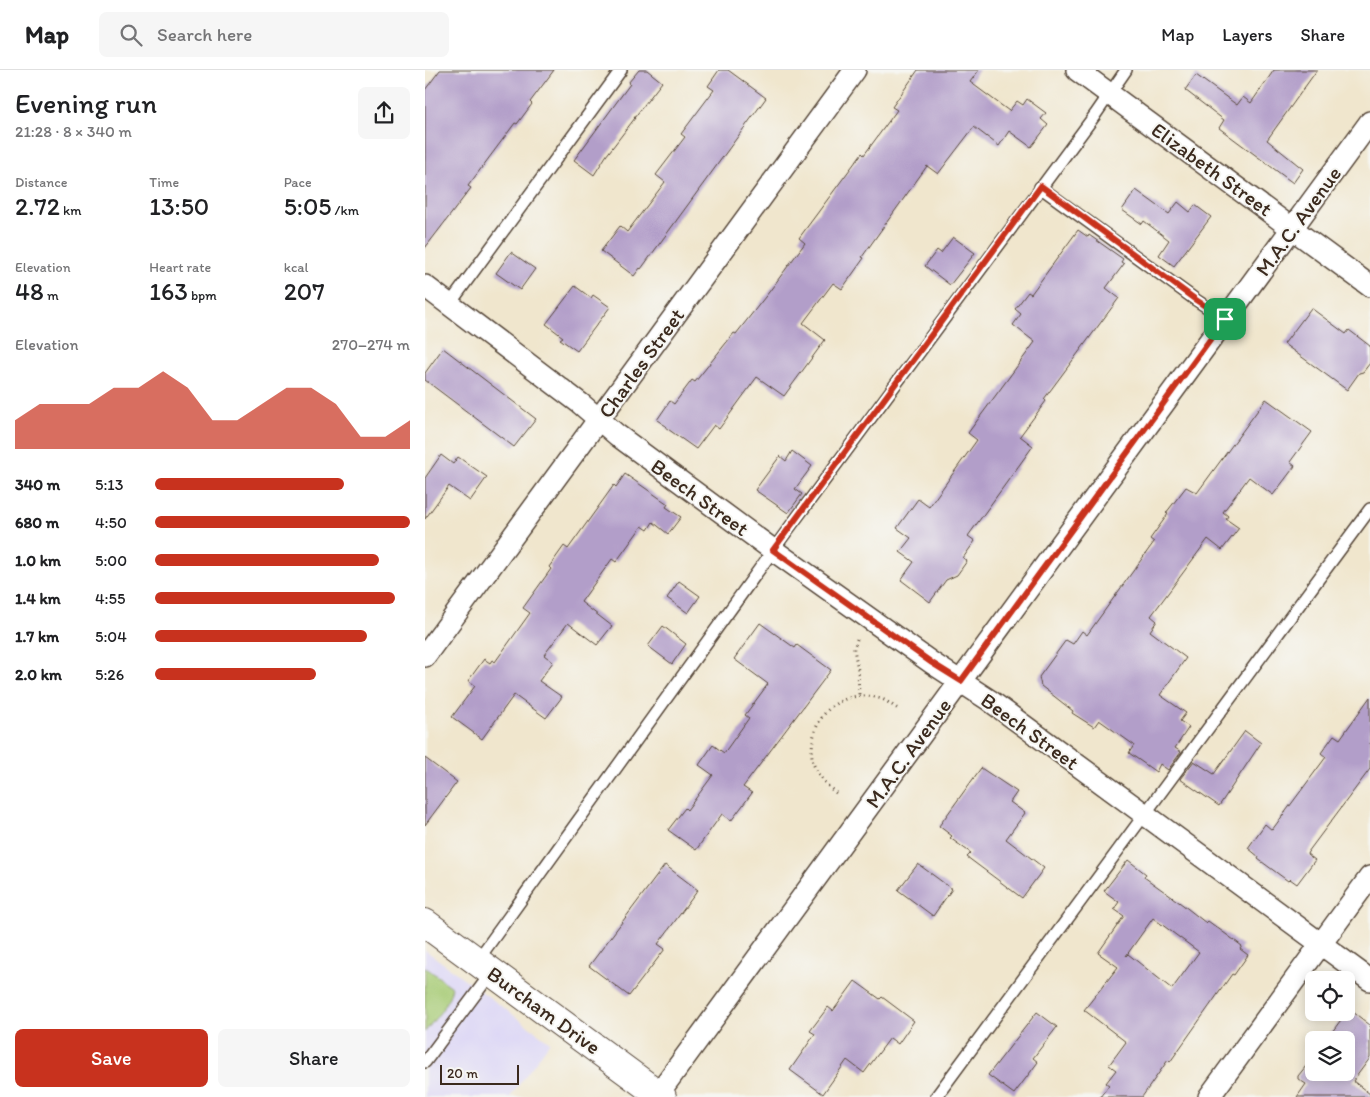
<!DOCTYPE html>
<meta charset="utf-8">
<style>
:root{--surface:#fff;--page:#f6f6f6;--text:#202124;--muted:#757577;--line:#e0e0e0;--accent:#c8321e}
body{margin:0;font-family:Itim,sans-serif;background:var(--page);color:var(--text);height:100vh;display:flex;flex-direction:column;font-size:19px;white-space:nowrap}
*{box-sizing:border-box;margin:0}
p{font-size:16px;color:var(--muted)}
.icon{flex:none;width:28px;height:28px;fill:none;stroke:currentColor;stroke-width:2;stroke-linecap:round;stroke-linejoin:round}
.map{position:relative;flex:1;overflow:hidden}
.details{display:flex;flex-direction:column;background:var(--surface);width:425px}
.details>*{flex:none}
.buttons{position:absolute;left:880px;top:901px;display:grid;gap:10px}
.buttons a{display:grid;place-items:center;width:50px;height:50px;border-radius:8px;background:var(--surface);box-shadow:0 2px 12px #0003;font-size:25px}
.scale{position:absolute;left:15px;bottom:12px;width:79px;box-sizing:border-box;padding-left:5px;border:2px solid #3b2a1e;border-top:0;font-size:14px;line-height:18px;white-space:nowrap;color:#3b2a1e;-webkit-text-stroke:4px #f6f6f2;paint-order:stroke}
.pin{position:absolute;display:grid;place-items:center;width:42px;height:42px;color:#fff;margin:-21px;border-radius:10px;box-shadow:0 2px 8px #0006}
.round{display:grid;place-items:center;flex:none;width:52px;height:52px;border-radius:8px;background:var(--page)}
.headline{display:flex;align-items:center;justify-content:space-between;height:85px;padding:0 15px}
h1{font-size:28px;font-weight:600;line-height:38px}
.figures{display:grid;grid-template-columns:repeat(3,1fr);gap:8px;height:85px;padding:5px 15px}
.figures div{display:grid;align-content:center}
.figures b{font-size:25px;font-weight:600}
.figures small{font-size:14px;font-weight:400}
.figures p{font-size:14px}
.chart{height:140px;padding:10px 15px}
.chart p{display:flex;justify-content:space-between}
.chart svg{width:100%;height:90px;margin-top:5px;fill:var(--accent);opacity:.7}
.cta{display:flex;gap:10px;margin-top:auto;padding:10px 15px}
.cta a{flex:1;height:58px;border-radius:8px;background:var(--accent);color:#fff;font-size:20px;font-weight:600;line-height:58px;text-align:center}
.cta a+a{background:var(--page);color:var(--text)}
ul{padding:0 15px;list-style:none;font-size:16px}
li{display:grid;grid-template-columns:80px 60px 1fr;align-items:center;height:38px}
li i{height:12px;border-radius:6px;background:var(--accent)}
header{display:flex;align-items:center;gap:30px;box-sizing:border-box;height:70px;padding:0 25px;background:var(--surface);border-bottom:1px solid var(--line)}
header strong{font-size:24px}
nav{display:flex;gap:28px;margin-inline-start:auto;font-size:18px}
.search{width:350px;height:45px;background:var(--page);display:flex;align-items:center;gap:12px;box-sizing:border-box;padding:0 18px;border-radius:8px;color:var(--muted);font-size:19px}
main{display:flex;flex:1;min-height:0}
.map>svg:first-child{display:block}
.built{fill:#dcd6f6}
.green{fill:#a6ca73;stroke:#707a48}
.building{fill:#b29ec9;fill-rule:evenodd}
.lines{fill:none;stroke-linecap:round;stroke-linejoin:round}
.service-casing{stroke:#564638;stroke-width:14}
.minor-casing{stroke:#564638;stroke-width:24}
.tertiary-casing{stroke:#564638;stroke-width:30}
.path{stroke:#564638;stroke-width:3;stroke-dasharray:1 4;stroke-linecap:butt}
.service{stroke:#fff;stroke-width:11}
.minor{stroke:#fff;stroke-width:21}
.tertiary{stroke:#fff;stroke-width:28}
.route-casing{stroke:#fff;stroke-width:10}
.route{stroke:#c8321e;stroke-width:6}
.labels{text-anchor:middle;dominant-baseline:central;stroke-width:4;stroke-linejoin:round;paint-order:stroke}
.street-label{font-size:21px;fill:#3b2a1e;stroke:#f6f6f2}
</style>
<header>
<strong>Map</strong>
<div class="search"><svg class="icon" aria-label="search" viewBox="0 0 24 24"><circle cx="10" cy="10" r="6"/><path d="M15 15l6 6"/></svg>Search here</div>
<nav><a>Map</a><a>Layers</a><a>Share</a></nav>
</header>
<main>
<section class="details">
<div class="headline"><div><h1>Evening run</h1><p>21:28 · 8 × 340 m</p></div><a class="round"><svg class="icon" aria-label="share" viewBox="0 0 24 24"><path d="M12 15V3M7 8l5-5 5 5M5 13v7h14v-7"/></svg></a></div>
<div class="figures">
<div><p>Distance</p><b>2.72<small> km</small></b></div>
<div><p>Time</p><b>13:50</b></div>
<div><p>Pace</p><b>5:05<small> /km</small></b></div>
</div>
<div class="figures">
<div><p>Elevation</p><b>48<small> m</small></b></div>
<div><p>Heart rate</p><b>163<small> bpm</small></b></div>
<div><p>kcal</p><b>207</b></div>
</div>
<div class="chart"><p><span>Elevation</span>270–274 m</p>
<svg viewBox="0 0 160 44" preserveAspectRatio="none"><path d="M0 44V30L10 22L20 22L30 22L40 14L50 14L60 6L70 14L80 30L90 30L100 22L110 14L120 14L130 22L140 38L150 38L160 30V44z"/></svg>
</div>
<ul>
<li><b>340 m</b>5:13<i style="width:74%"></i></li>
<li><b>680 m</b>4:50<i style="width:100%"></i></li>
<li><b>1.0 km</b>5:00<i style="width:88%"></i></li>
<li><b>1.4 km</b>4:55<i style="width:94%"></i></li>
<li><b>1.7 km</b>5:04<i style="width:83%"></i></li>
<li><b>2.0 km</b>5:26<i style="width:63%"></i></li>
</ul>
<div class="cta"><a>Save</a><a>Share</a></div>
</section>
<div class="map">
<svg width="945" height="1027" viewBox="0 0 945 1027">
<rect width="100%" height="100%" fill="#f6f6f2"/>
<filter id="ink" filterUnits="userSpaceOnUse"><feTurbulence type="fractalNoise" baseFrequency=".02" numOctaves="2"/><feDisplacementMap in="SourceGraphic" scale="10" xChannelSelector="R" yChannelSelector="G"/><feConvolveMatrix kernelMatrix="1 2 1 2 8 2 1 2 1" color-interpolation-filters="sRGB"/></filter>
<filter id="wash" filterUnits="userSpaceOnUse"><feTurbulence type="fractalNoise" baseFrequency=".0096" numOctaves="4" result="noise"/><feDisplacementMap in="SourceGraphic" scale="20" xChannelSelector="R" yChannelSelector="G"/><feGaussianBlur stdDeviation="1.12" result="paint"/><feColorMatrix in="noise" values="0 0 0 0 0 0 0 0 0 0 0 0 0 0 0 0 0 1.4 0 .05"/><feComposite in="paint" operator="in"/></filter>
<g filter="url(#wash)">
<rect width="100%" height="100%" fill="#f0e6cd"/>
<path class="built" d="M0,880L125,972L85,1027H0Z"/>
<path class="green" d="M0,897L27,917C24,935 10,948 0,962Z"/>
<g id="blocks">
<path class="building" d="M15,0H129L105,32L107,34L92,54L90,53L43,116L46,118L0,178V20Z
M214,0H222L237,12L209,48H210L181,86L169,105L149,90L205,14L203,13Z
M294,0H303L341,28L216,199L215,198L209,206L176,181L195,156L202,162L240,112L231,105L260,67L256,64L289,20L283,16Z
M493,0H554L545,12L584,41L592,31L598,35L602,29L621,43L616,49L623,55L606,77L584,61L574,76L549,57L513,104L502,96L454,163L437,187L439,188L417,219L408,213L378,253L400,270L359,326L332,307L294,359L289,355L271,379L240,357L241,356L232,350L245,331L249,334L267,310L270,312L309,263L311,264L344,222L380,173L374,168L437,83L439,85L472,40L467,37Z
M849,0H892L842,70L878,99L868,113L794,58L799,50L760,20L771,5L812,35L818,27L826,33Z
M711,120L744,144L753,132L765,142L770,135L786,147L749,196L734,185L744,170L719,151L717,154L697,140Z
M653,160L663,167L664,165L698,189L696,192L699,194L681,218L694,228L619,329L621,331L595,366L608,376L543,466L550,471L538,488L542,491L532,505L521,510L505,532L476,510L489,492L475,482L486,468L472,458L493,429L504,437L552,370L543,363L610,272L588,255L596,244L590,239L603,222L606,224Z
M528,167L550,183L525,215L500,196L512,180L516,183Z
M86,182L110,199L95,220L71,203Z
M150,216L166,228L168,225L185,237L152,281L135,269L138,267L121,254Z
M886,238L921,264L924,260L945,276V293L938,302L934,303L922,320L859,274Z
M18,278L111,349L89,377L0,310V303Z
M841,329L887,362L865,392L870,396L848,425L824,407L798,442L803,446L801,449L814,458L797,480L783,469L726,546L732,551L725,561L761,588L735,625L761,643L755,651L764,657L750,678L756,682L743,700L735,694L731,702L704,683L709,675L674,650L669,657L647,643L648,641L616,616L614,607L641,570L648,574L657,561L662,565L729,472L725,469L743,444L741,443L761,417L772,423Z
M367,381L387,396L370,419L377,424L363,443L330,420L355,386L361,391Z
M16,385L28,394L33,387L62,407L45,431L24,416L0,449V408Z
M200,404L243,434L241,437L256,447L243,464L228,452L223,460L217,456L191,492L187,489L156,532L187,556L172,575L143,553L119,585L128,592L114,611L137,627L121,648L89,625L57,669L27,647L50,616L43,611L59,589L65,593L67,590L70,592L105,543L98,538L126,499L124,497L139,476L143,479L189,415L191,417Z
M254,511L275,526L263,543L242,528Z
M335,553L370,578L372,575L406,600L318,717L327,723L306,751L297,744L271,780L243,760L260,738L262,740L288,705L274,695L288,675L299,683L324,648L320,645L343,614L309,589Z
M238,556L261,574L247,594L223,576Z
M945,627V699L883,782L882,784L890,790L872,814L865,809L863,811L833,789L834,787L823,778L840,754L847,760L901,687L896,683L909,665L915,669Z
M820,661L836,673L794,736L755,709L769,691L789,704Z
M0,688L32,712L0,755Z
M556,698L592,722L585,732L600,743L581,769L619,798L597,828L542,787L546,783L525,768L527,766L514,756Z
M703,790L721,804L719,807L758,835L781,853L783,851L817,876L815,879L823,885L809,905L807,904L745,992L743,990L717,1027H675L684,1015L681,1013L691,1000L684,995L701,972L659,940L693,897L673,883L699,846L689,839L694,832L679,821ZM728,848L774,882L747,919L703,884L701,886Z
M493,794L527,819L508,846L473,820Z
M240,795L273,820L233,874L240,879L204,926L164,896Z
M430,911L455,929L457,927L489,951L473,974L465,968L439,1003L422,990L398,1024L365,1000L390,964L385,961L403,937L408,941Z
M924,939L945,955V988L928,1011L945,1024V1027H872L881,1014L873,1009V1006L889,986V1002H921V970H901Z
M612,942L632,957L608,988L613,992L589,1024L563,1005Z"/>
</g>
</g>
<g filter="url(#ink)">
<use href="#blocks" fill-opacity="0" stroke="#564638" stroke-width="1"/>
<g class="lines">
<g class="service-casing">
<path id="service" d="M615,117L771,230L800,249
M24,235L196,0
M52,891L359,465L670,45L701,0
M0,992L67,902
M511,1027L945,439"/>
</g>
<g class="minor-casing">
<path id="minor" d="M652,0L945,216
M0,216L156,334L192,365L348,480L507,593L564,630L945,910
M0,586L430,0
M233,1024L945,52
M784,1027L945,807"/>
</g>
<g class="tertiary-casing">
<path id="tertiary" d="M0,853L237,1027"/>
</g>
<path class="path" d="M432,569L429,579L433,600L434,626
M411,723C401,715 393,706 388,693C386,687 387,677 388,670C393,637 424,618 457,629C462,631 468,636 473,639"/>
<use href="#service" class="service"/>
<use href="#minor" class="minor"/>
<use href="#tertiary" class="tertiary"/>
</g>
</g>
<g class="lines" filter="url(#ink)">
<g class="route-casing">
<path id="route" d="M616,116L771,230L800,249L536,611L507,593L348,480Z"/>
</g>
<use href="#route" class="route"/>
</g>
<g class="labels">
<g class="street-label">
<text transform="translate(787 99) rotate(36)">Elizabeth Street</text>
<text transform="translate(873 151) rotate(-54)">M.A.C. Avenue</text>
<text transform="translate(216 293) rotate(-54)">Charles Street</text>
<text transform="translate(275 427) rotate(36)">Beech Street</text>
<text transform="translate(605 661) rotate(36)">Beech Street</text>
<text transform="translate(483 683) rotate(-54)">M.A.C. Avenue</text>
<text transform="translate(119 940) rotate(36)">Burcham Drive</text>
</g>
</g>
</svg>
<div class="buttons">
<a><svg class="icon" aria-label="locate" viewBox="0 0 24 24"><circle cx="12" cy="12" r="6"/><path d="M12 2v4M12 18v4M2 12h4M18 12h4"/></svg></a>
<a><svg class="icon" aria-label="layers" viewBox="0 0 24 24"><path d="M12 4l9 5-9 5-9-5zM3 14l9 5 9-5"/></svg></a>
</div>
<div class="scale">20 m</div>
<div class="pin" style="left:800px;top:249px;background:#1e9e55"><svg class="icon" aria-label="arrive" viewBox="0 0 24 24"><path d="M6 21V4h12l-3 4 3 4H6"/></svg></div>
</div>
</main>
